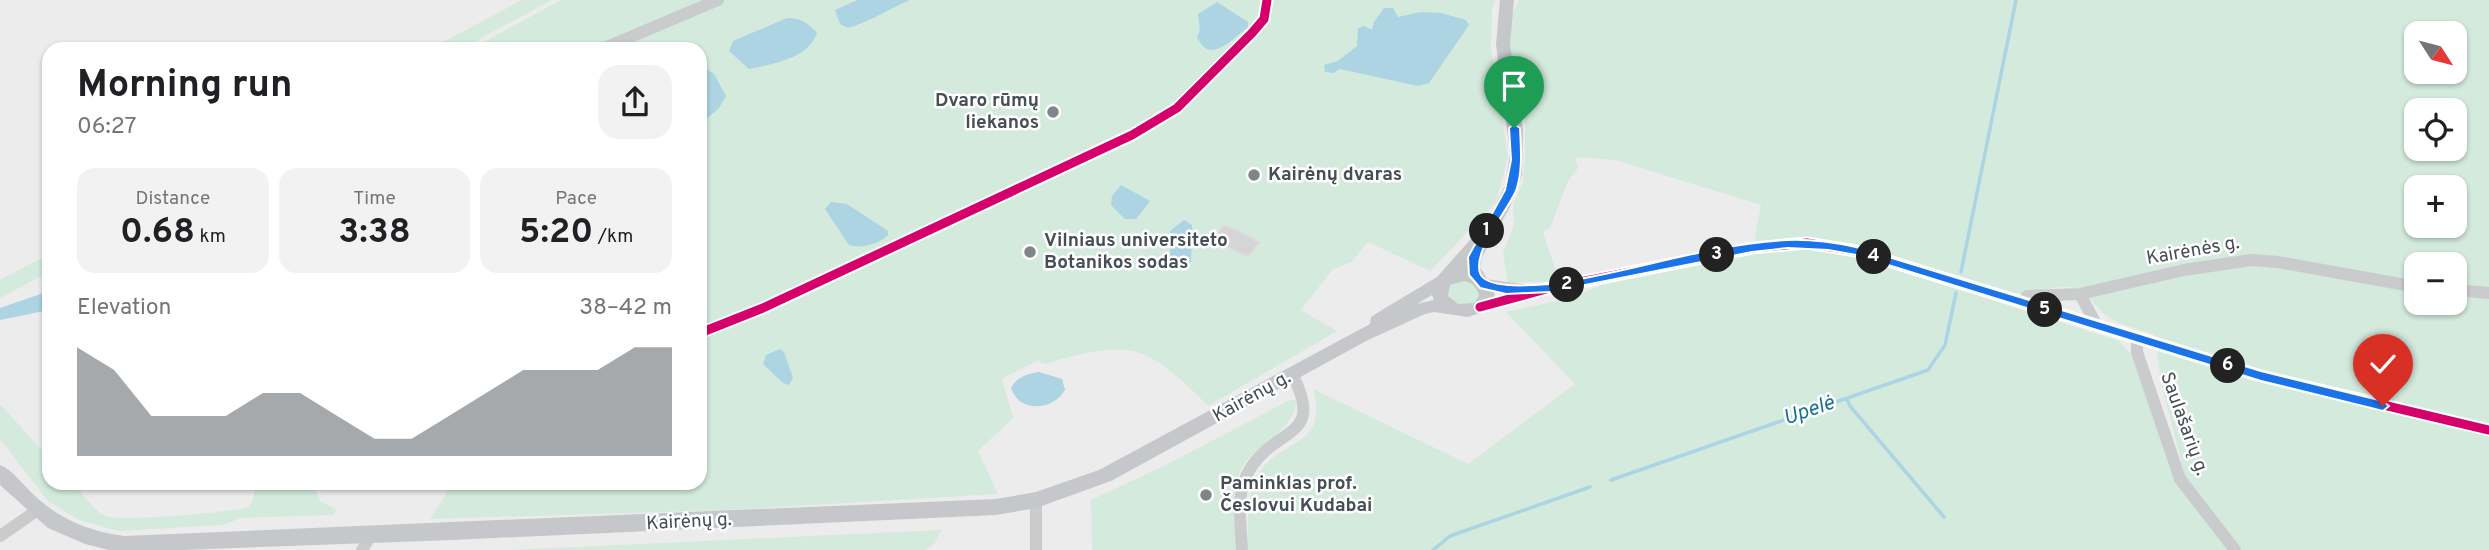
<!DOCTYPE html>
<meta charset="utf-8">
<style>
:root{--surface:#fff;--page:#f2f2f2;--text:#202124;--muted:#757577;--accent:#80858a}
body{margin:0;font-family:Overpass,sans-serif;background:var(--page);color:var(--text);height:100vh;display:flex;flex-direction:column;font-size:26px;white-space:nowrap}
*{box-sizing:border-box;margin:0}
p{font-size:23px;color:var(--muted)}
.icon{flex:none;width:38px;height:38px;fill:none;stroke:currentColor;stroke-width:2;stroke-linecap:round;stroke-linejoin:round}
.map{position:relative;flex:1;overflow:hidden}
.panel{position:absolute;left:42px;top:42px;width:665px;height:448px;display:flex;flex-direction:column;background:var(--surface);border-radius:21px;box-shadow:0 2px 5px #0004}
.panel>*{flex:none}
.needle{width:46px;rotate:126deg}
.tools{position:absolute;left:2404px;top:21px;display:grid;gap:14px}
.tools a{display:grid;place-items:center;width:63px;height:63px;border-radius:14px;background:var(--surface);box-shadow:0 2px 5px #0004;font-size:35px}
.pin{position:absolute;display:grid;place-items:center;width:60px;height:60px;color:#fff;margin:-72px -30px;border-radius:50% 50% 50% 0;rotate:-45deg;box-shadow:0 0 7px #0007}
.pin .icon{rotate:45deg}
.km{position:absolute;width:35px;height:35px;margin:-18px;border-radius:50%;background:#222;color:#fff;font-size:19px;line-height:35px;text-align:center}
.round{display:grid;place-items:center;flex:none;width:74px;height:74px;border-radius:21px;background:var(--page)}
.summary{display:flex;align-items:center;justify-content:space-between;height:119px;padding:0 35px}
h1{font-size:38px;font-weight:700;line-height:52px}
.figures{display:grid;grid-template-columns:repeat(3,1fr);gap:10px;height:119px;padding:7px 35px}
.figures div{display:grid;align-content:center;border-radius:18px;background:var(--page);text-align:center}
.figures b{font-size:35px;font-weight:700}
.figures small{font-size:19px;font-weight:400}
.figures p{font-size:19px}
.chart{height:196px;padding:14px 35px}
.chart p{display:flex;justify-content:space-between}
.chart svg{width:100%;height:126px;margin-top:7px;fill:var(--accent);opacity:.7}
.map>svg:first-child{display:block}
.green{fill:#d3eadd;fill-rule:evenodd}
.water{fill:#acd4e3}
.lines{fill:none;stroke-linecap:round;stroke-linejoin:round}
.stream{stroke:#acd4e3;stroke-width:3.5}
.building{fill:#d5d4d7;stroke:#dededf;stroke-width:2}
.minor{stroke:#c9cbcd;stroke-width:12}
.major{fill:#c5c7ca;fill-rule:evenodd}
.cycleway-casing{stroke:#fff;stroke-width:13}
.cycleway{stroke:#d6006c;stroke-width:9}
.route{fill:#1a73e8;stroke:#fff;stroke-width:2}
.poi-dot{fill:#80858a;stroke:#fff;stroke-width:2.5}
.labels{text-anchor:middle;dominant-baseline:central;stroke-width:5;stroke-linejoin:round;paint-order:stroke}
.poi-label{font-size:19px;font-weight:bold;fill:#464e56;stroke:#fff;text-anchor:start}
.street-label{font-size:19px;fill:#464e56;stroke:#fff}
.water-label{font-size:21px;font-style:italic;fill:#1d7292;stroke:#fff}
</style>
<div class="map">
<svg width="2489" height="550" viewBox="0 0 2489 550">
<rect width="100%" height="100%" fill="#edecec"/>
<path class="green" d="M522,0H552L461,49H430Z
M561,0H710L597,49H471Z
M726,0H1496L1492,9L1491,48L1508,157L1496,202L1430,271L1368,242L1351,262L1332,270L1301,310L1337,331L1208,406C1191,388 1158,356 1133,351C1107,346 1070,356 1046,364L1040,362L1041,359L1002,379L1013,418L978,451L998,494L727,510L430,519L453,483H700V49H614Z
M1519,0H2489V550H1248C1248,524 1245,494 1260,471C1283,439 1329,446 1313,389L1468,464L1575,384L1506,312L1575,297L1610,281L1768,250H1816L1860,257L2119,341L2134,357L2187,484L2161,382L2155,335C2139,329 2117,325 2104,314C2094,305 2086,288 2071,287C2051,286 2031,294 2011,293L1802,238L1754,243L1761,205L1615,160L1575,157L1578,168L1568,181L1550,228L1543,232L1559,281L1508,283L1503,253L1514,225L1513,205L1523,181L1525,157V98L1512,63L1510,41L1512,14ZM2417,33H2455V72H2417ZM2417,110H2455V149H2417ZM2417,187H2455V226H2417ZM2417,264H2455V303H2417Z
M49,254V272L0,298V280Z
M1465,280L1474,283L1481,294L1476,304L1458,305L1448,297L1449,286Z
M1290,400H1297C1291,438 1253,441 1240,472C1231,496 1235,525 1237,550H1092L1091,500L1166,465Z
M0,404L49,458V483H73C81,492 92,508 103,515C118,523 230,512 250,507L255,492L248,483H312L320,501L337,510L333,515L241,518L223,525L119,531L79,520L48,501L0,439Z
M942,530L935,543L926,550H510Z"/>
<path class="water" d="M857,0H910C889,9 869,22 848,28L840,24L835,10Z
M1217,2L1248,22V27C1239,34 1216,58 1204,47C1201,45 1200,41 1197,38L1200,30L1198,14Z
M1384,8H1393L1398,17L1421,12L1441,13L1466,20L1469,25L1429,83L1418,86L1340,69L1333,73L1325,72L1324,65L1338,61L1357,46L1358,28L1364,26L1372,30L1374,22Z
M787,18C800,18 808,23 817,33C808,59 772,64 749,69L729,51L733,41Z
M708,70L714,74L726,96L719,108L700,125V71Z
M1121,185L1150,201L1136,219H1125L1111,205L1112,196Z
M831,202L847,204L888,231V235C880,244 860,249 849,245L825,209Z
M1184,220L1192,225L1191,262L1183,268H1176L1170,261V231Z
M49,291V310L0,320V308Z
M780,349L784,352L793,378L789,385L783,383L763,364L766,355Z
M1039,372L1062,379L1065,390C1053,411 1019,413 1011,388C1017,377 1027,374 1039,372Z"/>
<g class="lines">
<path class="stream" d="M1961,272L2016,0
M1847,399L1850,406L1944,517
M1611,480L1928,370L1945,345L1956,293
M1433,550L1450,536L1590,487"/>
</g>
<path class="building" d="M1224,225L1237,230L1260,242L1248,257L1212,240Z"/>
<g class="lines">
<path class="minor" d="M602,49L718,0
M1484,285L1522,290
M2455,290L2489,293
M2080,294L2097,326
M2022,302L2027,296L2080,294L2184,270L2251,260L2278,262L2417,287
M1480,307L1550,288L1752,248L1807,243L1856,251L2261,376L2489,430
M700,333L763,308L1132,135L1177,108L1252,33L1264,19L1267,0
M2137,339V352L2180,479L2235,550
M1036,500V550
M0,536L36,511
M362,550L371,535
M1242,550C1241,524 1235,492 1250,469C1276,426 1326,439 1292,374"/>
<path class="major" d="M1500,0H1514L1510,44L1523,131L1522,175L1510,207L1482,257L1480,267L1493,289L1495,297L1486,311L1468,317L1434,312L1425,314L1368,340L1111,481L1036,508L996,515L452,540L183,550H109L85,544L48,528L0,485V465C13,470 23,485 34,495C61,520 88,531 124,536L996,499L1036,492L1099,470L1370,324L1371,317L1377,313L1437,277L1487,221L1505,186L1510,153L1496,44ZM1464,281C1473,283 1477,287 1479,296L1474,303L1458,304L1448,296L1450,285ZM1432,295L1434,300L1417,304Z"/>
<g class="cycleway-casing">
<path id="cycleway" d="M1480,307L1550,288L1752,248L1807,243L1856,251L2261,376L2489,430
M700,333L763,308L1132,135L1177,108L1252,33L1264,19L1267,0"/>
</g>
<use href="#cycleway" class="cycleway"/>
</g>
<path class="route" d="M1514,124L1520,128C1521,149 1523,171 1516,191C1507,212 1473,250 1480,273C1486,290 1535,285 1550,284C1630,273 1707,244 1787,240C1810,239 1833,242 1856,247L2261,371L2383,401L2389,406L2383,411L2261,381L1856,255L1828,250L1788,248L1752,252L1550,292L1506,294L1480,288L1469,275L1468,257L1505,190L1511,160L1509,128Z"/>
<g class="poi-dot">
<circle cx="1053" cy="112" r="7"/>
<circle cx="1254" cy="175" r="7"/>
<circle cx="1030" cy="252" r="7"/>
<circle cx="1206" cy="495" r="7"/>
</g>
<g class="labels">
<g class="poi-label">
<text x="1039" y="101" text-anchor="end">Dvaro rūmų<tspan x="1039" dy="22">liekanos</tspan></text>
<text x="1268" y="175">Kairėnų dvaras</text>
<text x="1044" y="241">Vilniaus universiteto<tspan x="1044" dy="22">Botanikos sodas</tspan></text>
<text x="1220" y="484">Paminklas prof.<tspan x="1220" dy="22">Česlovui Kudabai</tspan></text>
</g>
<g class="street-label">
<text transform="translate(2193 251) rotate(-10)">Kairėnės g.</text>
<text transform="translate(1252 397) rotate(-29)">Kairėnų g.</text>
<text transform="translate(2184 424) rotate(70)">Saulašarių g.</text>
<text transform="translate(689 522) rotate(-3)">Kairėnų g.</text>
</g>
<g class="water-label">
<text transform="translate(1809 411) rotate(-19)">Upelė</text>
</g>
</g>
</svg>
<div class="tools">
<a><svg class="needle" viewBox="-14 -14 28 28"><path d="M0-13l5 13h-10z" fill="#e53935"/><path d="M0 13l5-13h-10z" fill="#757577"/></svg></a>
<a><svg class="icon" aria-label="locate" viewBox="0 0 24 24"><circle cx="12" cy="12" r="6"/><path d="M12 2v4M12 18v4M2 12h4M18 12h4"/></svg></a>
<a>+</a>
<a>−</a>
</div>
<div class="pin" style="left:1514px;top:128px;background:#1e9e55"><svg class="icon" aria-label="arrive" viewBox="0 0 24 24"><path d="M6 21V4h12l-3 4 3 4H6"/></svg></div>
<div class="pin" style="left:2383px;top:406px;background:#d93025"><svg class="icon" aria-label="check" viewBox="0 0 24 24"><path d="M5 12l5 5 9-10"/></svg></div>
<b class="km" style="left:1487px;top:231px">1</b>
<b class="km" style="left:1567px;top:285px">2</b>
<b class="km" style="left:1717px;top:255px">3</b>
<b class="km" style="left:1874px;top:257px">4</b>
<b class="km" style="left:2045px;top:310px">5</b>
<b class="km" style="left:2228px;top:366px">6</b>
<section class="panel">
<div class="summary"><div><h1>Morning run</h1><p>06:27</p></div><a class="round"><svg class="icon" aria-label="share" viewBox="0 0 24 24"><path d="M12 15V3M7 8l5-5 5 5M5 13v7h14v-7"/></svg></a></div>
<div class="figures">
<div><p>Distance</p><b>0.68<small> km</small></b></div>
<div><p>Time</p><b>3:38</b></div>
<div><p>Pace</p><b>5:20<small> /km</small></b></div>
</div>
<div class="chart"><p><span>Elevation</span>38–42 m</p>
<svg viewBox="0 0 160 44" preserveAspectRatio="none"><path d="M0 44V6L10 14L20 30L30 30L40 30L50 22L60 22L70 30L80 38L90 38L100 30L110 22L120 14L130 14L140 14L150 6L160 6V44z"/></svg>
</div>
</section>
</div>
